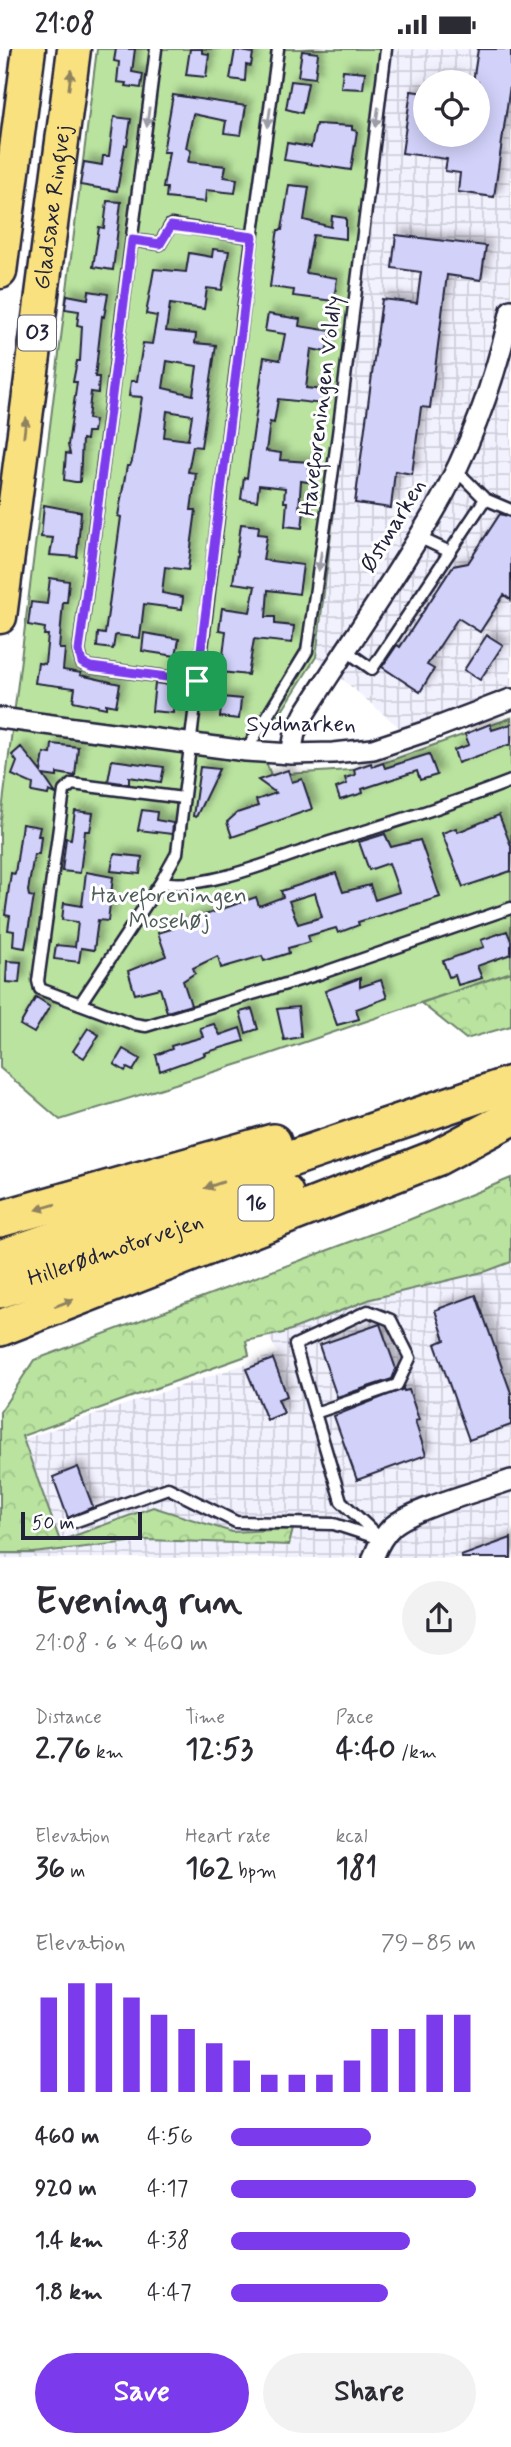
<!DOCTYPE html>
<meta charset="utf-8">
<style>
:root{--surface:#fff;--page:#f2f2f3;--text:#2b2b33;--muted:#7c7c81;--accent:#7c3aed}
body{margin:0;font-family:Mynerve,sans-serif;background:var(--page);color:var(--text);height:100vh;display:flex;flex-direction:column;font-size:26px;white-space:nowrap}
*{box-sizing:border-box;margin:0}
p{font-size:23px;color:var(--muted)}
.icon{flex:none;width:38px;height:38px;fill:none;stroke:currentColor;stroke-width:2;stroke-linecap:round;stroke-linejoin:round}
.map{position:relative;height:1509px;overflow:hidden}
.side{display:flex;flex-direction:column;background:var(--surface);flex:1}
.side>*{flex:none}
.controls{position:absolute;left:413px;top:21px;display:grid;gap:14px}
.controls a{display:grid;place-items:center;width:77px;height:77px;border-radius:50%;background:var(--surface);box-shadow:0 4px 18px #0003;font-size:35px}
.scale{position:absolute;left:21px;bottom:18px;width:121px;box-sizing:border-box;padding-left:7px;border:4px solid #22223b;border-top:0;font-size:19px;line-height:24px;white-space:nowrap;color:#22223b;-webkit-text-stroke:5px #fff;paint-order:stroke}
.pin{position:absolute;display:grid;place-items:center;width:60px;height:60px;color:#fff;margin:-30px;border-radius:14px;box-shadow:0 4px 10px #0006}
.round{display:grid;place-items:center;flex:none;width:74px;height:74px;border-radius:37px;background:var(--page)}
.overview{display:flex;align-items:center;justify-content:space-between;height:119px;padding:0 35px}
h1{font-size:38px;font-weight:700;line-height:52px}
.metrics{display:grid;grid-template-columns:repeat(3,1fr);gap:10px;height:119px;padding:7px 35px}
.metrics div{display:grid;align-content:center}
.metrics b{font-size:30px;font-weight:700}
.metrics small{font-size:19px;font-weight:400}
.metrics p{font-size:19px}
.chart{height:196px;padding:14px 35px}
.chart p{display:flex;justify-content:space-between}
.chart svg{width:100%;height:126px;margin-top:7px;stroke:var(--accent);stroke-width:6}
.button{display:flex;gap:14px;margin-top:auto;padding:14px 35px}
.button a{flex:1;height:80px;border-radius:42px;background:var(--accent);color:#fff;font-size:28px;font-weight:700;line-height:80px;text-align:center}
.button a+a{background:var(--page);color:var(--text)}
ul{padding:0 35px;list-style:none;font-size:23px}
li{display:grid;grid-template-columns:112px 84px 1fr;align-items:center;height:52px}
li i{height:18px;border-radius:9px;background:var(--accent)}
.status{display:flex;justify-content:space-between;align-items:center;height:49px;padding:0 35px;background:var(--surface);direction:ltr}
.status svg{height:19px;fill:currentColor}
.map>svg:first-child{display:block}
.industrial{fill:url(#industrial-grid);fill-rule:evenodd}
.forest{fill:url(#forest-crowns);stroke:#6e826d;stroke-width:2}
.garden{fill:#b9e39f;stroke:#6e826d;stroke-width:2}
.building{fill:#d2d1fa;stroke:#22223b;stroke-width:2;fill-rule:evenodd;filter:url(#shadow)}
.lines{fill:none;stroke-linecap:round;stroke-linejoin:round}
.lane-casing{stroke:#22223b;stroke-width:15}
.street-casing{stroke:#22223b;stroke-width:24}
.primary-casing{stroke:#22223b;stroke-width:37}
.highway-casing{stroke:#22223b;stroke-width:40}
.lane{stroke:#fff;stroke-width:10}
.street{stroke:#fff;stroke-width:19}
.primary{stroke:#fae180;stroke-width:32}
.highway{stroke:#fae180;stroke-width:35}
.oneway{fill:#8e825e}
.oneway2{fill:#9c9ca7}
.route-casing{stroke:#fff;stroke-width:14}
.route{stroke:#7c3aed;stroke-width:9}
.labels{text-anchor:middle;dominant-baseline:central;stroke-width:6;stroke-linejoin:round;paint-order:stroke}
.shield{fill:#fff;stroke:#646476;stroke-width:2}
.shield-label{font-size:21px;font-weight:bold;fill:#22223b}
.street-label{font-size:23px;fill:#22223b;stroke:#fff}
.park-label{font-size:23px;fill:#4f5c59;stroke:#fff}
</style>
<div class="status"><b>21:08</b><svg viewBox="0 0 49 12"><path d="M0 12V9h3v3zM5 12V6h3v6zM10 12V3h3v9zM15 12V0h3v12zM26 1h20v11H26zM47 4h2v5h-2z"/></svg></div>
<div class="map">
<svg width="511" height="1509" viewBox="0 0 511 1509">
<defs>
<pattern id="industrial-grid" width="8" height="8" patternUnits="userSpaceOnUse" patternTransform="scale(1.75)"><rect width="8" height="8" fill="#f2f1fe"/><path d="M0 4h8M4 0v8" fill="none" stroke="#cfcedb"/></pattern>
<pattern id="forest-crowns" width="20" height="18" patternUnits="userSpaceOnUse" patternTransform="scale(1.75)"><rect width="20" height="18" fill="#b9e39f"/><path d="M2 6a3 3 0 1 1 6 0M12 15a3 3 0 1 1 6 0" fill="none" stroke="#9fc28a"/></pattern>
<filter id="shadow"><feDropShadow dx="6" dy="-6" stdDeviation="3.5" flood-color="#0004"/></filter>
</defs>
<rect width="100%" height="100%" fill="#fff"/>
<filter id="ink" filterUnits="userSpaceOnUse"><feTurbulence type="fractalNoise" baseFrequency=".0143" numOctaves="2"/><feDisplacementMap in="SourceGraphic" scale="14" xChannelSelector="R" yChannelSelector="G"/><feConvolveMatrix kernelMatrix="1 2 1 2 8 2 1 2 1" color-interpolation-filters="sRGB"/></filter>
<g filter="url(#ink)">
<path class="industrial" d="M391,0H511V637L401,680L316,608ZM425,33H478V86H425Z
M511,1171V1509H0V1428L27,1389L278,1304L262,1276Z"/>
<path class="forest" d="M511,923V977L466,990L421,954Z
M511,1129V1213L487,1222L371,1250L283,1284L246,1292L249,1306L22,1387L60,1492L153,1458L232,1483L293,1480L289,1496L147,1491L33,1504H0V1363L34,1311L406,1172Z"/>
<path class="garden" d="M97,0H391L316,608L260,697L271,726L366,720L511,669V923L255,1010L60,1071L0,1019V778Z"/>
<path class="building" d="M116,0H135L132,23L143,25L141,39L125,37L126,34L117,33L119,13L114,12Z
M190,0H202V4L209,5L206,28L186,26Z
M478,0H511V30L494,148L458,143L460,124L445,122L447,110L402,104L411,42L425,44V86H478V33H473Z
M235,1L253,4L251,17L246,16L245,32L230,30Z
M302,2L318,4L315,29L298,27Z
M343,21L365,23L363,40L341,39Z
M291,32L308,34L302,64L286,60Z
M173,46L246,57L241,86L224,84L226,72L193,65L186,99L191,101L188,113L226,117L224,128L237,130L235,144L206,141L205,153L166,149L167,139H163L169,103H163Z
M114,68L131,70L127,96H125L117,142L80,136L84,113L102,116L103,107H109Z
M316,75L352,77V81L357,82L351,121L284,111L287,94L311,98Z
M289,136L309,138L304,171L331,178L332,167L346,169V190L313,186L306,224L337,229L334,252L293,247L294,241L270,238L277,186L278,181H282Z
M107,152L121,153L113,221L93,218L99,178L104,179Z
M396,186L486,197L481,231L447,226L430,359L421,358L412,425L395,422L391,459L355,454L382,250L417,254L421,223L392,219Z
M213,200L229,202L222,241L207,239L204,260L170,255L166,282L196,285L195,294L216,296L201,398L193,397L188,423L196,424L191,461H196L188,521L165,518L162,544L183,548L182,560L144,555L140,589L117,586L115,587L113,600L97,598L98,584L105,585L121,468L118,467L121,450L127,417H130L132,412L142,348L129,347L131,332H137L143,294L152,295L157,267L146,265L154,220L186,223L189,204L212,208ZM167,312L197,317L193,346L163,339ZM167,362L192,366L188,391L164,388Z
M89,242L108,245L104,268L102,267L95,328H99L98,344L91,343L88,370L95,371L93,383H87L86,391L82,390L80,433H75L64,431L66,404L70,405L68,396L77,333H73L77,312H80L82,277L77,276L79,262L65,260L67,246L88,250Z
M268,265L300,270L299,277L331,282L326,303L311,300L306,339L324,341L323,355L278,350L274,374L270,373L266,402L281,404L280,411L309,413L308,433L301,432L299,460L304,461L302,479L285,477L287,453H284L285,439L259,436L257,452L241,450L244,428L247,429L264,308L280,311L285,285L265,282Z
M44,456L81,463L77,508L50,506L53,489L41,488Z
M500,465L511,468V551L504,546L480,583L458,569L427,616L434,620L420,643L382,618L397,596L400,598L453,517L468,514Z
M241,475L259,477L258,485L267,486L263,511L303,516L299,545L268,541L266,568H275V575L294,577L292,594L254,590L248,626L221,623L226,582L219,581L222,559L250,563L255,537L233,534Z
M50,529L69,532L67,553H63L59,600H65L63,621L81,624L80,626L120,635L116,657L106,655V659L73,652L75,639L35,634L38,614L45,615L48,586H44L45,579L28,576L31,553L47,555Z
M144,584L179,590L176,607L142,602Z
M487,586L503,596L480,631L464,621Z
M155,634L176,637L173,664L152,662Z
M222,648L241,650L239,670L220,668Z
M490,675L492,681L511,675V695L458,714L454,701L469,696L465,685Z
M52,695L78,698L75,727L57,724V728L43,726L56,745L49,742L48,746L32,743L33,735L12,726L17,713L12,706L21,698L41,723L44,704L51,705Z
M429,705L437,726L420,731L417,722L362,740L363,744L340,751L336,739L347,735L345,729L355,726L354,720L371,714L372,718L383,714L385,719Z
M112,711L164,718L161,733L129,728V735L108,732Z
M200,718L219,720L196,768L193,767Z
M288,721L292,733L302,730L312,760L232,788L227,773L237,764L258,757L256,751L276,744L258,731Z
M142,761L157,763L156,771L173,774L172,785L138,781Z
M75,762L93,764L90,782H85L80,824L62,822L66,789L71,790Z
M499,766L511,797V822L463,838L442,784L456,779L458,783Z
M22,775L40,778L38,787H41L39,805H34L28,842L29,847L34,848L25,899L13,897L14,882L8,881L10,867L5,866L11,824L15,825Z
M385,785L391,798L420,791L440,848L358,873L359,876L338,884L336,879L308,887L310,893L288,899L289,904L264,912L262,907L221,919L218,907L193,919L195,924L183,932L191,956L167,963L160,939L135,945L128,922L166,907L158,884L175,879L174,877L256,848L259,857L283,848L281,842L336,824L343,843L370,836L375,851L399,843L389,814L369,821L359,793ZM315,844L322,868L298,875L289,852Z
M114,805L142,808L140,825L111,822Z
M86,823L113,828L108,872L98,871L94,901L81,899L79,913L54,910L56,896L75,898L78,873L62,871L64,854L82,857Z
M507,882L511,892V905L477,917L482,929L458,936L455,926L449,928L443,912L484,898L481,891Z
M7,912L21,913L19,934L6,933Z
M360,929V938L381,931L387,949L356,960L359,970L337,976L325,942Z
M36,948L50,957L34,984L20,976Z
M298,958L301,988L284,991L277,960Z
M252,960L258,980L246,984L240,963Z
M214,975L220,986L240,979L244,992L204,1004L205,1006L160,1022L156,1006L172,1000L171,997L203,988L200,979Z
M88,979L99,986L84,1009L73,1002Z
M123,1000L140,1010L133,1022L127,1019L125,1022L114,1015Z
M476,1246L511,1344V1376L469,1391L435,1295L445,1291L435,1261Z
M380,1275L396,1320L392,1330L337,1348L319,1296Z
M273,1310L287,1347L278,1350L284,1364L267,1371L246,1320Z
M403,1340L404,1342L409,1341L419,1371L415,1372L426,1406L357,1431L334,1367Z
M78,1418L93,1458L68,1469L53,1428Z
M511,1489V1509H462L461,1507Z"/>
<g class="lines">
<g class="lane-casing">
<path id="lane" d="M156,0L79,602L82,614L91,618L197,632
M132,191L160,195L171,176L252,188
M485,450L511,461
M418,488L450,503
M345,601L372,620L485,450L456,421
M246,702L307,602L338,385L386,0
M183,749L72,735L64,742L38,932L40,940L134,975L146,977L319,925L511,859
M161,833C202,842 276,811 317,797C382,777 447,757 511,732
M80,955L161,833L177,804L250,206L278,0
M315,1364L295,1296L368,1262L391,1271L410,1309L397,1336L315,1364L341,1452L381,1490
M74,1473L168,1439L236,1473L334,1475L377,1489"/>
</g>
<g class="street-casing">
<path id="street" d="M0,669L246,702L291,705L333,704L373,700L427,682L511,650
M291,705L295,684L305,664C348,596 395,530 435,461C471,399 495,330 511,261
M373,1509C378,1496 383,1486 393,1477C414,1459 483,1441 511,1431"/>
</g>
<g class="primary-casing">
<g id="primary">
<path d="M0,223L29,0"/>
<path id="s1" d="M0,568L74,0"/>
</g>
</g>
<g class="highway-casing">
<g id="highway">
<path d="M0,1170L273,1093"/>
<path d="M0,1209L511,1035"/>
<path id="s2" d="M0,1241L285,1144"/>
<path d="M0,1279L436,1109L511,1069"/>
</g>
</g>
<use href="#lane" class="lane"/>
<use href="#street" class="street"/>
<use href="#primary" class="primary"/>
<use href="#highway" class="highway"/>
</g>
<defs><path id="oneway-solid" d="M-6-.8H1V-3.2L6.5 0L1 3.2V.8H-6Z" transform="scale(1.75)"/></defs>
<g class="oneway">
<use href="#oneway-solid" transform="translate(70 31) rotate(-83)"/>
<use href="#oneway-solid" transform="translate(25 378) rotate(-83)"/>
<use href="#oneway-solid" transform="translate(214 1136) rotate(161)"/>
<use href="#oneway-solid" transform="translate(46 1158) rotate(164)"/>
<use href="#oneway-solid" transform="translate(64 1254) rotate(-21)"/>
</g>
<g class="oneway2">
<use href="#oneway-solid" transform="translate(148 68) rotate(97)"/>
<use href="#oneway-solid" transform="translate(269 68) rotate(98)"/>
<use href="#oneway-solid" transform="translate(377 68) rotate(98)"/>
<use href="#oneway-solid" transform="translate(320 512) rotate(98)"/>
</g>
</g>
<g class="lines" filter="url(#ink)">
<g class="route-casing">
<path id="route" d="M171,177L253,188L197,632L91,618L82,614L79,602L132,191L160,195Z"/>
</g>
<use href="#route" class="route"/>
</g>
<g class="labels">
<g class="shield">
<rect x="18" y="266.5" width="38" height="35" rx="5"/>
<rect x="238.5" y="1136.5" width="35" height="35" rx="5"/>
</g>
<g class="shield-label">
<text x="37" y="284">O3</text>
<text x="256" y="1154">16</text>
</g>
<g class="street-label">
<text stroke="none"><textPath href="#s1" startOffset="413">Gladsaxe Ringvej</textPath></text>
<text transform="translate(322 357) rotate(-83)">Haveforeningen Voldly</text>
<text transform="translate(394 477) rotate(-59)">Østmarken</text>
<text x="301" y="676">Sydmarken</text>
<text stroke="none"><textPath href="#s2" startOffset="122">Hillerødmotorvejen</textPath></text>
</g>
<g class="park-label">
<text x="169" y="847">Haveforeningen<tspan x="169" dy="26">Mosehøj</tspan></text>
</g>
</g>
</svg>
<div class="controls">
<a><svg class="icon" aria-label="locate" viewBox="0 0 24 24"><circle cx="12" cy="12" r="6"/><path d="M12 2v4M12 18v4M2 12h4M18 12h4"/></svg></a>
</div>
<div class="scale">50 m</div>
<div class="pin" style="left:197px;top:632px;background:#1e9e55"><svg class="icon" aria-label="arrive" viewBox="0 0 24 24"><path d="M6 21V4h12l-3 4 3 4H6"/></svg></div>
</div>
<section class="side">
<div class="overview"><div><h1>Evening run</h1><p>21:08 · 6 × 460 m</p></div><a class="round"><svg class="icon" aria-label="share" viewBox="0 0 24 24"><path d="M12 15V3M7 8l5-5 5 5M5 13v7h14v-7"/></svg></a></div>
<div class="metrics">
<div><p>Distance</p><b>2.76<small> km</small></b></div>
<div><p>Time</p><b>12:53</b></div>
<div><p>Pace</p><b>4:40<small> /km</small></b></div>
</div>
<div class="metrics">
<div><p>Elevation</p><b>36<small> m</small></b></div>
<div><p>Heart rate</p><b>162<small> bpm</small></b></div>
<div><p>kcal</p><b>181</b></div>
</div>
<div class="chart"><p><span>Elevation</span>79–85 m</p>
<svg viewBox="0 0 160 44" preserveAspectRatio="none"><path d="M5 44V11M15 44V6M25 44V6M35 44V11M45 44V17M55 44V22M65 44V27M75 44V33M85 44V38M95 44V38M105 44V38M115 44V33M125 44V22M135 44V22M145 44V17M155 44V17"/></svg>
</div>
<ul>
<li><b>460 m</b>4:56<i style="width:57%"></i></li>
<li><b>920 m</b>4:17<i style="width:100%"></i></li>
<li><b>1.4 km</b>4:38<i style="width:73%"></i></li>
<li><b>1.8 km</b>4:47<i style="width:64%"></i></li>
</ul>
<div class="button"><a>Save</a><a>Share</a></div>
</section>
